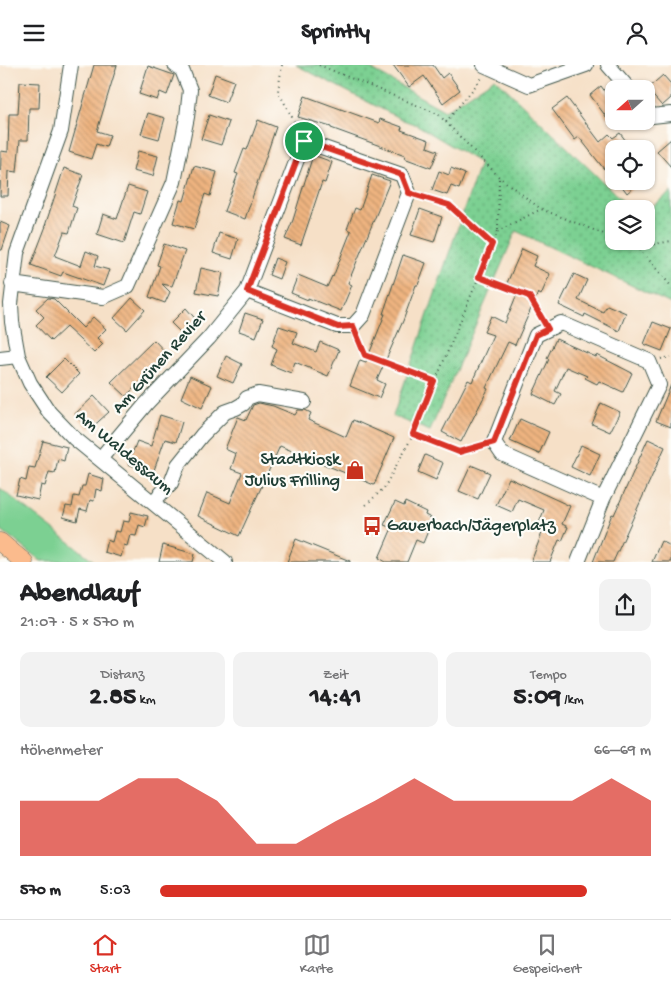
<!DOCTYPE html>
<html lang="de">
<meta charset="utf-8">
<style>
:root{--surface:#fff;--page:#f2f2f2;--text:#202124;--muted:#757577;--line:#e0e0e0;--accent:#d93025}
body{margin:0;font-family:"Gochi Hand",sans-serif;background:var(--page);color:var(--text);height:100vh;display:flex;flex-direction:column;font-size:19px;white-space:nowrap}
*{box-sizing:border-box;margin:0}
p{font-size:16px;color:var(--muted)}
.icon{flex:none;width:28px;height:28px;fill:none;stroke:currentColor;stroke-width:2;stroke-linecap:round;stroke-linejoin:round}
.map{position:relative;height:497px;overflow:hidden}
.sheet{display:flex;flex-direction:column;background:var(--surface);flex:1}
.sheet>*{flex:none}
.needle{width:32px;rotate:249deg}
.buttons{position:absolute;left:605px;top:15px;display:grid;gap:10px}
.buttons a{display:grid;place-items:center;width:50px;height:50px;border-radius:10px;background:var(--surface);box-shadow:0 1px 4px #0004;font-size:25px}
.pin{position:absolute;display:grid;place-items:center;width:42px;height:42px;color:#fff;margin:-21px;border:2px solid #fff;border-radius:50%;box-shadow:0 1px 5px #0007}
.round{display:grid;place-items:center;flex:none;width:52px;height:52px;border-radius:10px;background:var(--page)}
.head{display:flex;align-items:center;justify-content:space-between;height:85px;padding:0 20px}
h1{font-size:28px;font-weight:700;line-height:38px}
.metrics{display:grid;grid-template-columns:repeat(3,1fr);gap:8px;height:85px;padding:5px 20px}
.metrics div{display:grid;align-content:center;border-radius:10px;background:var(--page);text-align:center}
.metrics b{font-size:25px;font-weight:700}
.metrics small{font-size:14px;font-weight:400}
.metrics p{font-size:14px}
.chart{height:140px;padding:10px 20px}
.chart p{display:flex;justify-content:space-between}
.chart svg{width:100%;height:90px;margin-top:5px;fill:var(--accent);opacity:.7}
ul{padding:0 20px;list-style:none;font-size:16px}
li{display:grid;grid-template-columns:80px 60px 1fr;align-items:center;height:38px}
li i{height:12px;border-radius:6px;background:var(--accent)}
header{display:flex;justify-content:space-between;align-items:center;height:65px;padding:0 20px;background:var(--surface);font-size:22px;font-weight:700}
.menu{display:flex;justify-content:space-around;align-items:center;height:70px;border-top:1px solid var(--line);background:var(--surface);font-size:14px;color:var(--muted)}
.menu a{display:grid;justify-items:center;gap:2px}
.menu .current{color:var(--accent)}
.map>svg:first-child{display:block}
.grass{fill:#7cd092;stroke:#4e8663}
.park{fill:url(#park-dots);stroke:#4e8663}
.building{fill:url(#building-back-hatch)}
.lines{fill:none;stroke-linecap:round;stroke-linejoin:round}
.minor-casing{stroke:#3f554a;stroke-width:16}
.major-casing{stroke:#3f554a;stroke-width:19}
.path{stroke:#3f554a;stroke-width:2;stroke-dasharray:1 4;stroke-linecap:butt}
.minor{stroke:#fff;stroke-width:14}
.major{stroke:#fbbb8d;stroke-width:18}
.route-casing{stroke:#fff;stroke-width:10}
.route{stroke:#d93025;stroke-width:6}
.labels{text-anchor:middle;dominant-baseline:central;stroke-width:4.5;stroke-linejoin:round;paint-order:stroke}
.street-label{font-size:18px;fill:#1f3d34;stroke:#fdfcf7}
.poi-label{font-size:18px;fill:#1f3d34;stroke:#fdfcf7;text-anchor:end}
</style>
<header><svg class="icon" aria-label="menu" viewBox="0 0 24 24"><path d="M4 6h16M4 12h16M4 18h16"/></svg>Sprintly<svg class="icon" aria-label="person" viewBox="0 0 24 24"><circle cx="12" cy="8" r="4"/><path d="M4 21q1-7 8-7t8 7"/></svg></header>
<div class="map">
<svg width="671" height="497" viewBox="0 0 671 497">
<defs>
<pattern id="park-dots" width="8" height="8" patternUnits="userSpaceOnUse" patternTransform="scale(1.25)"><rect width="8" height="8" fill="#7cd092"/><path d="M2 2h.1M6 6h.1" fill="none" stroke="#65aa78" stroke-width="1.8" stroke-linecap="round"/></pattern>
<pattern id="building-back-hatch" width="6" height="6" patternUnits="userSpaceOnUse" patternTransform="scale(1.25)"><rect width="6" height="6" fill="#efb480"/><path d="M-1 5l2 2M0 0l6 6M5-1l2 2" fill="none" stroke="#c1946a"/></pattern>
</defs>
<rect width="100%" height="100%" fill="#fdfcf7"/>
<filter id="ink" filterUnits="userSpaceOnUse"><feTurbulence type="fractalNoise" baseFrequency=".02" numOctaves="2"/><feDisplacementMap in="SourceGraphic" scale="10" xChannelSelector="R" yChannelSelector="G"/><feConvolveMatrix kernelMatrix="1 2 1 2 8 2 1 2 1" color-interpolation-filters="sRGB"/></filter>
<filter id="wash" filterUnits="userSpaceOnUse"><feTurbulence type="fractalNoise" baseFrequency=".0096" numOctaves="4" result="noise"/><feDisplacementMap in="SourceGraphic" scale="20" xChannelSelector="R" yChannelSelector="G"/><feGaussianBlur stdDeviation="1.12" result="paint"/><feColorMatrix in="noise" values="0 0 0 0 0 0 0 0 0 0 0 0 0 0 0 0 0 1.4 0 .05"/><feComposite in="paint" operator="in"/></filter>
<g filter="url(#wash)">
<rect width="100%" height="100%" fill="#f6e0c7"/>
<path class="grass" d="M0,423L5,427L94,496H41L0,464Z"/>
<path class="park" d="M296,0H364L445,46L495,13L631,144H614V176H646V146L671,127V239L516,166L430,366L393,351L480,98L417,60L403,55Z"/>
<g id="blocks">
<path class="building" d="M94,0H117L97,66L110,70L106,82L96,79L91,94L69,87Z
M393,0H433L442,13L448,8L460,25L443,38L424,11L409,22Z
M148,1L174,10L167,30L160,27L157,35L139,29Z
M215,9L234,16L226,37L208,30Z
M663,10L671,19V33L662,41L647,24Z
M20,17L40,18L39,43H29L28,75H20L17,107L9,106L8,131H0L1,86L8,87L9,49H18Z
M601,21L614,39V48L607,53L590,30Z
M305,31L379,58L380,54L402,62L401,65L429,75L427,82L438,86L431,103L404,93L405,90L331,63V62L298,52Z
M567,33L600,77L609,69L613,73L620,68L632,84H614V96L604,104L579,72L575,75L552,44Z
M148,48L165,53L159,74L141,69Z
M209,50L229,57L221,80L201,74Z
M258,55L276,62L245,154L224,146L238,109L235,108L244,84L247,85Z
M671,74V102L657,86Z
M138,86L158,91L153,111L133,106Z
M313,90L332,97L325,118L322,117L301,180L285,174L293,155Z
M194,101L217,107L210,131L205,129L194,164L173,158L180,135L184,136Z
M64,103L83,110L72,141L77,143L69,168L64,167L55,191L81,201L86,186L98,191L95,201L109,205L103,221L63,207L61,211L31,200L46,161H45Z
M451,103L465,109L459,124L451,121L447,130L432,125L439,106L449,110Z
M372,110L390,116L348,218L352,220L341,246L308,233V235L291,228L298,210L327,222L332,211L333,212L351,166L347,164L355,143L360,145Z
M618,116H641L627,128Z
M128,121L147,127L140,149L134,147L124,178L97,169L103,149L117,154Z
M420,144L442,152L434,177L411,170Z
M0,157L10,161L2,185H0Z
M219,168L238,174L232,194L213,188Z
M164,179L185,186L172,221L162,219L170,227L165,238L149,232L160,201L157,200Z
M522,184L537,191L533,201L550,209L541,230L538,228L515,280L508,277L486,323L488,324L461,377L442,367L468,315L472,317L493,270L484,267L491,251L505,258L519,224L507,218Z
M403,190L426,198L418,220H416L403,256L377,315L385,319L379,333L350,321L360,295L366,297L385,249H383Z
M275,193L285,197L279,214L269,210Z
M201,203L223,208L218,231L196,227Z
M574,209L587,215L578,235L603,247L607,240L626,248L619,266L585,249L584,252L559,240Z
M48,233L54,234L83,263L93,252L106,264L97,273L103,279L94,288L66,262L51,276L36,260L44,252L36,244Z
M132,233L145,245L127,265L114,253Z
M186,243L199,258L185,272L171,258Z
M245,248L263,254L256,272L239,266Z
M653,257L671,264L662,286L644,279Z
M279,261L297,267L293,278L316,287L320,277L339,285L328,311L295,297L291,308L271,300L277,284L272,281Z
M556,274L596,292L597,290L632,308L623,327L599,316L597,319L585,313L587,311L566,302L555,326L561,329L555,340L533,329L549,294L547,293Z
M154,275L168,290L126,331L111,317Z
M226,291L242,299L233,318L217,311Z
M64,294L79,309L62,327L46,312Z
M190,311L212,321L202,343L181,333Z
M671,320V362L656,356Z
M94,331L109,347L89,365L75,349Z
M259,338L273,341L295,350L298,345H305L311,348L308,355L346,372L353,355L394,373L374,420L280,381L239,471L198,451L207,428L230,438L242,408L231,404L236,389L225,384L238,352L246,355L253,340Z
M601,338L620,347L610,367L592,359Z
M160,350L182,357L176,377L165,374L153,408L128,399L137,376L151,381Z
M520,354L549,367L539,389L510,376Z
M648,374L665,382L638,442L613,497H593L612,449L614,450Z
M43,376L67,382L64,396L58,394L55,408L49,407L45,421L41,420L38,435L16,430L20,414L26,416L29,402L35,403Z
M581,380L600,389L590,411L571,402Z
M425,390L443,398L436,415L418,407Z
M471,400L490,408L478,434L459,426Z
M88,409L104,414L102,426L96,424L94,436L90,435L87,446L80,444L77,456L63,452L66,441L72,442L74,431L79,432L82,421H85Z
M509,413L570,441L562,459L568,462L562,476L559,475L550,497H531L542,468L536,466L544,445L518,434L512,447L496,440Z
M395,437L404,441L405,437L426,447L425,450L433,454L423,478L416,475L407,497H386L379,493L392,463L384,460Z
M131,447L148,451L145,462L139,460L136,471L130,470L127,481L124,480L121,492L104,487L107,475L112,477L115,466L120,467L123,456L129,457Z
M296,474L350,496V497H287Z
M661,476L671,481V497H652Z
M163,480L195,489L193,497H159Z"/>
</g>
</g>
<g filter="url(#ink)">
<use href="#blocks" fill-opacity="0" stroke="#3f554a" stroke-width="1"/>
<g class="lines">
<g class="minor-casing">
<path id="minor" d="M71,0L61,66L17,188L11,239L12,257L18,291L30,318L49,347L74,373L225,497
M484,0L529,20L586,0
M608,0L629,24
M646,44L652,51L671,49
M12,219L103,232L128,221L174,117L187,52L190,25L182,5L175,0
M0,293L18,291
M100,394L146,339L209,273L247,226L304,76L402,110L409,128L363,250L353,261H337L247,226
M153,437L171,418L178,400L202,370L225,347L236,343L243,339L247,333L258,329L304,337
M578,497L603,434L659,320L649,296L561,258L536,270L494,377L502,389L603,434"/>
</g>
<g class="major-casing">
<path id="major" d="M0,477L24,497"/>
</g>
<path class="path" d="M282,0L278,26L299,65
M319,0L438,49L499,112L541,144L614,173
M446,57L482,13
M420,131L449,140L492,179
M498,165L499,112
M622,176L638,182L671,221
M639,182L671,176
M479,212L529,231L542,254
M358,272L365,290L434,316
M661,294L671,292
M414,369L459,387L482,380
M366,440L384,423L412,372L498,166L541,144"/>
<use href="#minor" class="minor"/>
<use href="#major" class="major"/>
</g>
</g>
<g class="lines" filter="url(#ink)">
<g class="route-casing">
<path id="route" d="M304,76L402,110L409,128L449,140L492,179L479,212L529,231L548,264L536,270L494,377L459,387L413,369L434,316L365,290L353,261L338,262L247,226Z"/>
</g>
<use href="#route" class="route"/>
</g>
<defs>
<g id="shop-bare" transform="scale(1.5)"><path d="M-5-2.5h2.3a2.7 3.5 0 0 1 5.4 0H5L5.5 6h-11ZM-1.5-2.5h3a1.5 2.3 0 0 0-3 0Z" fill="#c8321e" stroke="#fdfcf7" stroke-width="2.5" paint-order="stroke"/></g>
<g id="bus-bare" transform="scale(1.5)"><path d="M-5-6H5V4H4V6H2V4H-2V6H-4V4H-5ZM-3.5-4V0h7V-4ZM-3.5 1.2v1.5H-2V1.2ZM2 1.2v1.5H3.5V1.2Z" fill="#c8321e" stroke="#fdfcf7" stroke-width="2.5" paint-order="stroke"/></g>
</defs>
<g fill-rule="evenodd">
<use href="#shop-bare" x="355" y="405"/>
<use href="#bus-bare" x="372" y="461"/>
</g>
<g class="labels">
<g class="street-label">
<text transform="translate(160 298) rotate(-48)">Am Grünen Revier</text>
<text transform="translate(124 388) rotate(40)">Am Waldessaum</text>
</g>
<g class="poi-label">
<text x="340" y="395">Stadtkiosk<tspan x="340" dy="21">Julius Frilling</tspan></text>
<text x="387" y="461" text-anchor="start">Gauerbach/Jägerplatz</text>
</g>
</g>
</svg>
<div class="buttons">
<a><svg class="needle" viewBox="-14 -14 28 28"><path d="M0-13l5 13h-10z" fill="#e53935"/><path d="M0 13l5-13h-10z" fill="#757577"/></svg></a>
<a><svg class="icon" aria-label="locate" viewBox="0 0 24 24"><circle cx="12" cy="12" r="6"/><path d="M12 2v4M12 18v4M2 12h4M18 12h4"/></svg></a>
<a><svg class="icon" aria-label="layers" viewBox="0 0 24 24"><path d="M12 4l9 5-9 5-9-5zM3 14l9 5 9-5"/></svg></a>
</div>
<div class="pin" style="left:304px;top:76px;background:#1e9e55"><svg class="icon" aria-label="arrive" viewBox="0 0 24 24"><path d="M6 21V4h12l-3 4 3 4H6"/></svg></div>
</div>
<section class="sheet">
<div class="head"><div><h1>Abendlauf</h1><p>21:07 · 5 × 570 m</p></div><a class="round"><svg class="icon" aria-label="share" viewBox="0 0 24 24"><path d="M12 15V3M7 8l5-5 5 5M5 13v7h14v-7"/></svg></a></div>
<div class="metrics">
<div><p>Distanz</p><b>2.85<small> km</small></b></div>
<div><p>Zeit</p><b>14:41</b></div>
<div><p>Tempo</p><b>5:09<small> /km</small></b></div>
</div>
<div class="chart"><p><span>Höhenmeter</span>66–69 m</p>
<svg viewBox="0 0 160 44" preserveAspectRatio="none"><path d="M0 44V17L10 17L20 17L30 6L40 6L50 17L60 38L70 38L80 27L90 17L100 6L110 17L120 17L130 17L140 17L150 6L160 17V44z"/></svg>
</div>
<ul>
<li><b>570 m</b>5:03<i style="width:87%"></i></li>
</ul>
</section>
<nav class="menu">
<a class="current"><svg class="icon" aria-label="home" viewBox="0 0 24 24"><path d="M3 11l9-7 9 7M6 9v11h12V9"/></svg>Start</a>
<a><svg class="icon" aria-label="map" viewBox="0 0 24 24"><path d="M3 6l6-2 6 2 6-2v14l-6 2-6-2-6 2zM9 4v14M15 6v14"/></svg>Karte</a>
<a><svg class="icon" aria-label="saved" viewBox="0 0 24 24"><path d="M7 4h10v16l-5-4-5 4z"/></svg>Gespeichert</a>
</nav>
